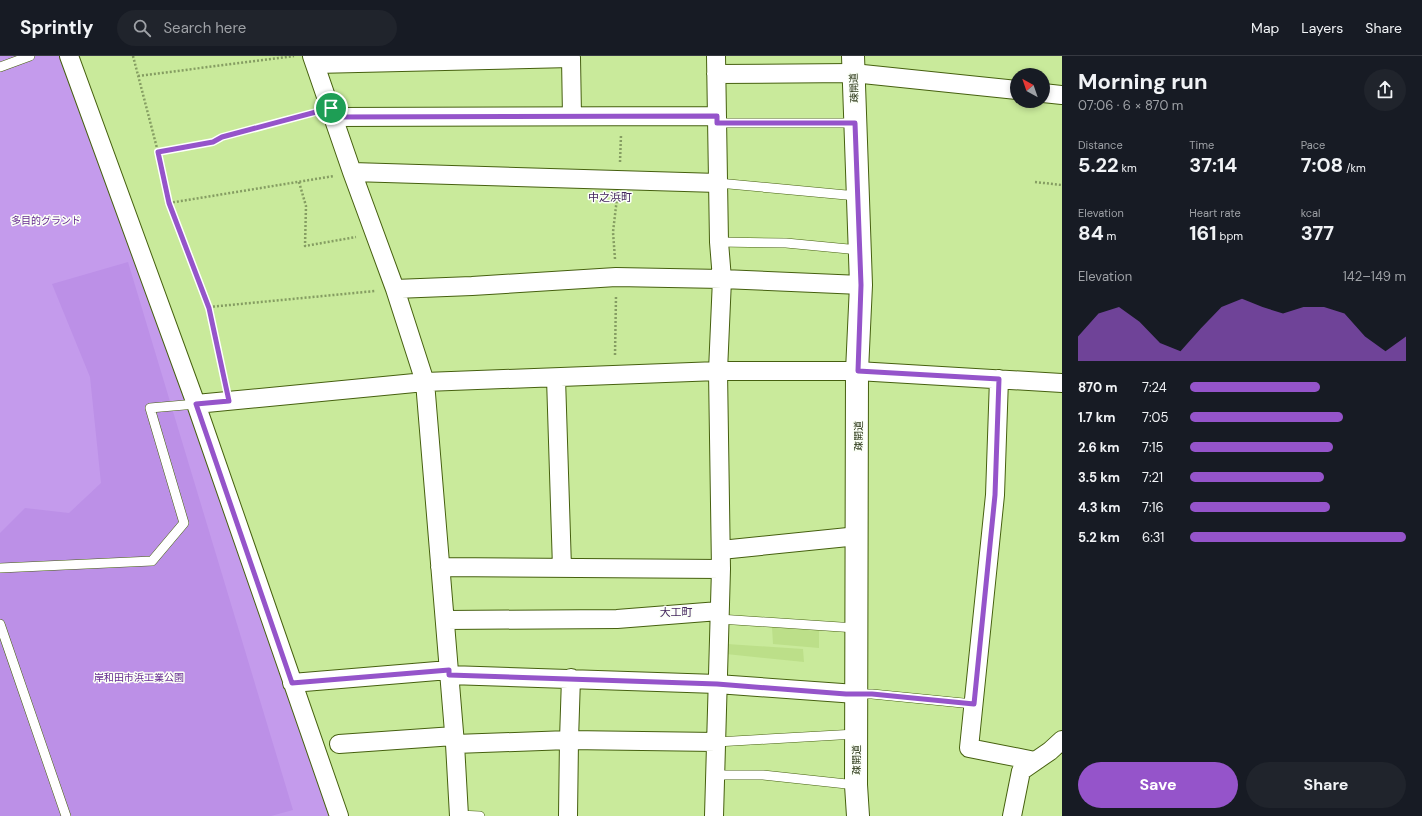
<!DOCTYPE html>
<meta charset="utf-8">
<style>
:root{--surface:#171b24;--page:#20242c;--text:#f1f3f6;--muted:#9ea1a6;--line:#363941;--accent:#9554ca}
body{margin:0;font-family:"DM Sans","Noto Sans JP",sans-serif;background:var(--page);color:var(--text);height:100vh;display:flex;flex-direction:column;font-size:15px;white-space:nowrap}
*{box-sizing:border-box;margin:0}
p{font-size:13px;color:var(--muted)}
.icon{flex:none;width:22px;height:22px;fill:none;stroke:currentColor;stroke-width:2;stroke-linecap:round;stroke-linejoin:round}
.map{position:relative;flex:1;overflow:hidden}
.side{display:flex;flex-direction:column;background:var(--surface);width:360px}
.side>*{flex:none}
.needle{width:26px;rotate:320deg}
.tools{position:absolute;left:1010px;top:12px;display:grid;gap:8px}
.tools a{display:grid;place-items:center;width:40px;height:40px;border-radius:50%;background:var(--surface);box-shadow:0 2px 6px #0003;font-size:20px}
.pin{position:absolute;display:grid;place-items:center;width:34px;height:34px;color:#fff;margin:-17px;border:2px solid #fff;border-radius:50%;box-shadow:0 1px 4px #0007}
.round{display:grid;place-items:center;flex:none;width:42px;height:42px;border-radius:21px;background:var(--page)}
.summary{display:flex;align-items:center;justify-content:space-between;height:68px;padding:0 16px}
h1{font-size:22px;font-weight:700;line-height:30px}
.stats{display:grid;grid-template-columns:repeat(3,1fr);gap:6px;height:68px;padding:4px 16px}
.stats div{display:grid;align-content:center}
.stats b{font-size:20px;font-weight:700}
.stats small{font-size:11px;font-weight:400}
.stats p{font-size:11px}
.chart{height:112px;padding:8px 16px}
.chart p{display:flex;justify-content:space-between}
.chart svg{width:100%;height:72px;margin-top:4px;fill:var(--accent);opacity:.7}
.cta{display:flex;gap:8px;margin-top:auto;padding:8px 16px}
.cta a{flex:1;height:46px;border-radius:24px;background:var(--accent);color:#fff;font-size:16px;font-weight:700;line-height:46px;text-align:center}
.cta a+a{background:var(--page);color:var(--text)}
ul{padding:0 16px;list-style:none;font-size:13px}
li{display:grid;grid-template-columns:64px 48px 1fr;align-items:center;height:30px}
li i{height:10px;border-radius:5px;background:var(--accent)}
header{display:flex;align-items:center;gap:24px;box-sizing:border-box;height:56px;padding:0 20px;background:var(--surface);border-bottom:1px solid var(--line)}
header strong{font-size:19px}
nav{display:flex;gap:22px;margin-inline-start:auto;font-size:14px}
.search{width:280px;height:36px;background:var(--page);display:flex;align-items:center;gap:10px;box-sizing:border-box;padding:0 14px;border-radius:22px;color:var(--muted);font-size:15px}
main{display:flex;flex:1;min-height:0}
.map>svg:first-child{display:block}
.built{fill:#bcdf89}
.green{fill:#c49bec}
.forest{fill:#bc90e7}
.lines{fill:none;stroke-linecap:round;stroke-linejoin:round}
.lane-casing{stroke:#46600f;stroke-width:10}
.street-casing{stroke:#46600f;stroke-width:20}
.secondary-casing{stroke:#46600f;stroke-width:24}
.path{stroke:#859d62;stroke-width:2.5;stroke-dasharray:2 2;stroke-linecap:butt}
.lane{stroke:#fff;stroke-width:9}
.street{stroke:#fff;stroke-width:18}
.secondary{stroke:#fff;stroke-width:22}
.route-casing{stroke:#fff;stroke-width:8}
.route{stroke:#9554ca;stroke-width:5}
.labels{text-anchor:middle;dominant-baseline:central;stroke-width:3;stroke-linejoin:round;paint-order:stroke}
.street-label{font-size:10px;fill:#2c3818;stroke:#fbfff7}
.park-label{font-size:10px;fill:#652b90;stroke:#fbfff7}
.neighbourhood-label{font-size:11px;fill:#44265f;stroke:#fbfff7}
</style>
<header>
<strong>Sprintly</strong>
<div class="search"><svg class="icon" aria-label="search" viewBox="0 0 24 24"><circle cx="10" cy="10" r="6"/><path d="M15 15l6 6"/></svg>Search here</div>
<nav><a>Map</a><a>Layers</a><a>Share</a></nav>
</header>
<main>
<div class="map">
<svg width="1062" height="760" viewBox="0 0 1062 760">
<rect width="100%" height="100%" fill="#c9ea9b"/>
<path class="built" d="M772,571L819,575V592L773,588Z
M727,588L803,593L804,606L726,598Z"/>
<path class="green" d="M0,0H63L333,760H0Z"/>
<path class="forest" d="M128,206L293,754L271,760H0V477L25,452L69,457L101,427L90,321L52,228Z"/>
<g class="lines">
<g class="lane-casing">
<path id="lane" d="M0,11L30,0
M717,67H855
M718,127L857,140
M719,186L786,187L859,194
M0,512L152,505L184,467L150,352L196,348
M719,563L856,572
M0,568L66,760
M856,638H872L973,648
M716,686L856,678
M715,719H763L856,729
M458,759L480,760"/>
</g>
<g class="street-casing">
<path id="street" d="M69,0L196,348L339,760
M312,0L352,116L395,233L425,326L455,688L459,760
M315,8L571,2L572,60
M716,18L853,17L1017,34
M1043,37L1062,39
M333,61L717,60
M352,116L718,127
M395,233L472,230L616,221L722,223L861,229
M556,322L562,512
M999,323L995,439L969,692L1035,705
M196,348L425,326L718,315H857L1062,327
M721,494L858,480
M440,511L721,513
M445,564L617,563L719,555
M449,619L717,628L856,638
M292,627L449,614
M339,688L454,680
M455,688L569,684L716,686
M568,760L569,684L571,622
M714,760L721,513L718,315L722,223L719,186L716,0
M1012,760L1021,715L1050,695L1062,684"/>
</g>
<g class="secondary-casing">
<path id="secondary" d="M853,0L861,229L857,315L856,729L858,760"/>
</g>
<path class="path" d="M133,0L158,96L169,147L209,251L225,326
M138,20L294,0
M158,96L213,86L222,81L312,57
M620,106L621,79
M299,126L306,150L305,190L356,181
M1035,126L1062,129
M169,147L334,120
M615,203L613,176L617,142
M209,251L375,235
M615,299L616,240"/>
<use href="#lane" class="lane"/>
<use href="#street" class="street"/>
<use href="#secondary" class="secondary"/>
</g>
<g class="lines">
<g class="route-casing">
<path id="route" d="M331,52L333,61L717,60V67H855L861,229L858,315L999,323L995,439L974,648L872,638H846L717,628L449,619V614L292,627L196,348L229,345L209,252L169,147L158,96L213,86L222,81Z"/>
</g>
<use href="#route" class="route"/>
</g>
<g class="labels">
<g class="street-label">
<text transform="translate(854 32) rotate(-92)">疎開道</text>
<text transform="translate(858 380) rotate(-90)">疎開道</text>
<text transform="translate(856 704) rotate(-90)">疎開道</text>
</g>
<g class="park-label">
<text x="46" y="164">多目的グランド</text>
<text x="139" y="621">岸和田市浜工業公園</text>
</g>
<g class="neighbourhood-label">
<text x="610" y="141">中之浜町</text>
<text x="676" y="556">大工町</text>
</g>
</g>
</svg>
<div class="tools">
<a><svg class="needle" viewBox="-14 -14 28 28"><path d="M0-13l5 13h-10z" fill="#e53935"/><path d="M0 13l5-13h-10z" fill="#9ea1a6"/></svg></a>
</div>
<div class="pin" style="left:331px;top:52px;background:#1e9e55"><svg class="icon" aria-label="arrive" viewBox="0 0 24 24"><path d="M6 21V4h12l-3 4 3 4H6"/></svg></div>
</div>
<section class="side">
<div class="summary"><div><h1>Morning run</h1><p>07:06 · 6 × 870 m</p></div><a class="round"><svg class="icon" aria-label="share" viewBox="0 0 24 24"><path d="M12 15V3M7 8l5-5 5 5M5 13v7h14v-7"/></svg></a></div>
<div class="stats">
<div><p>Distance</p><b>5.22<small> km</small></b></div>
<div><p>Time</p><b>37:14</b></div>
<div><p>Pace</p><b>7:08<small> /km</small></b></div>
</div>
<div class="stats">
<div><p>Elevation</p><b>84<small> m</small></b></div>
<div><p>Heart rate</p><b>161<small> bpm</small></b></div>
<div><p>kcal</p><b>377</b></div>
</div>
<div class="chart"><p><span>Elevation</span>142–149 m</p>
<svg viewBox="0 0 160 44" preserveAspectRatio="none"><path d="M0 44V29L10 15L20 11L30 20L40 33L50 38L60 24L70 11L80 6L90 11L100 15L110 11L120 11L130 15L140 29L150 38L160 29V44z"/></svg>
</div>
<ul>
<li><b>870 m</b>7:24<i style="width:60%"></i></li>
<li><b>1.7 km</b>7:05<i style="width:71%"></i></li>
<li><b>2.6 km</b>7:15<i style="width:66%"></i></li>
<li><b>3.5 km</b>7:21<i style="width:62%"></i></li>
<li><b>4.3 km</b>7:16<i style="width:65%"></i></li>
<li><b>5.2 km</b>6:31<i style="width:100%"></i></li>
</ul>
<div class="cta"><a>Save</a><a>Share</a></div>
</section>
</main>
